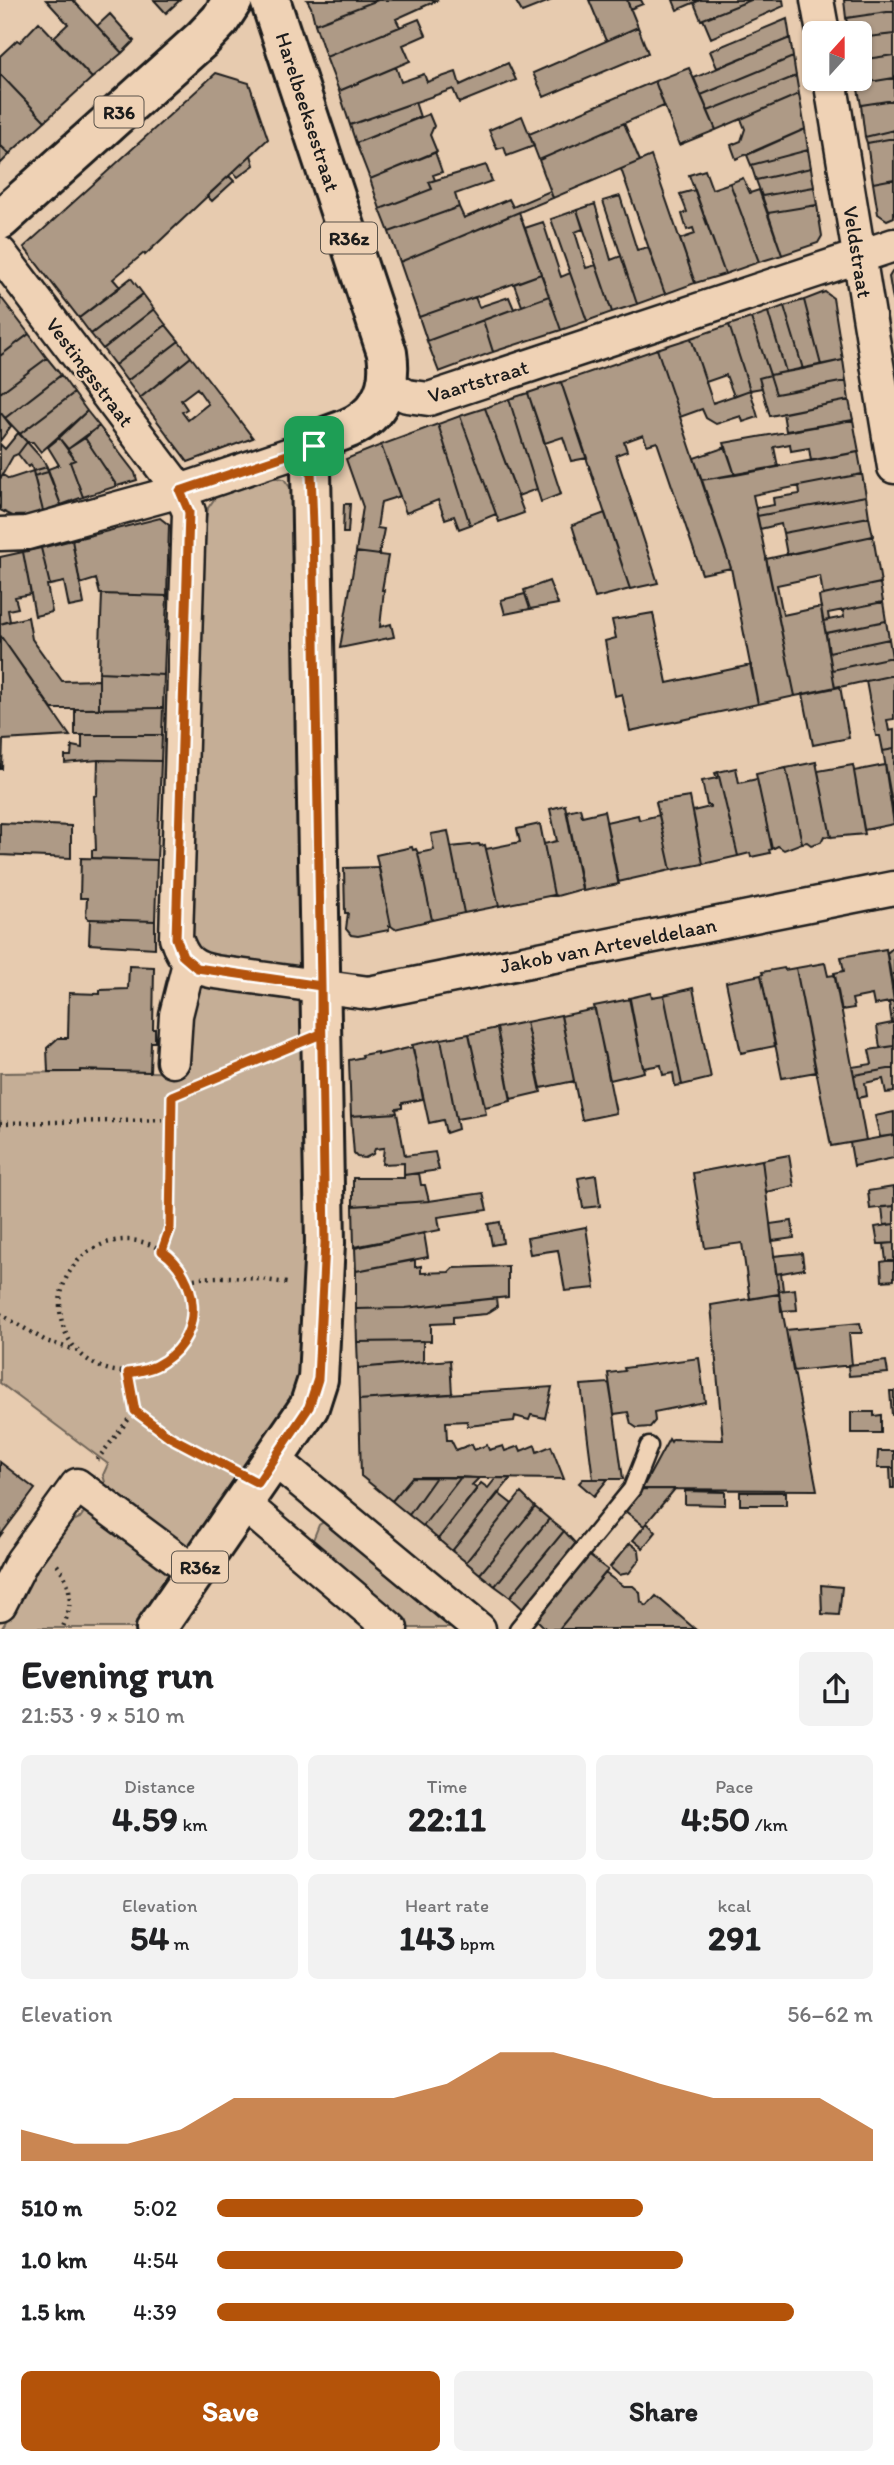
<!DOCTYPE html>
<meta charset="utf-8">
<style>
:root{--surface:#fff;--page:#f2f2f2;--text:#202124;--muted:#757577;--accent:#b45309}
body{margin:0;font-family:Itim,sans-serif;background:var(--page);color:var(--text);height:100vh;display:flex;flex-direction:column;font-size:26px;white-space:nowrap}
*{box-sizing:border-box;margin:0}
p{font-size:23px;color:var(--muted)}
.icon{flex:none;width:38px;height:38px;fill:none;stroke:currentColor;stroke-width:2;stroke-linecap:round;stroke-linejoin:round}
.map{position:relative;height:1629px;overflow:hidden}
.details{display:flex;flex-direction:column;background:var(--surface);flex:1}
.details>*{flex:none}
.needle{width:46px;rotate:21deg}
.controls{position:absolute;left:802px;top:21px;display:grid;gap:14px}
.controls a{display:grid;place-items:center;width:70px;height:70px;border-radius:10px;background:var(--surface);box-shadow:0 2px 5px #0004;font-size:35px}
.pin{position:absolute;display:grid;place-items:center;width:60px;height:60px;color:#fff;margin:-30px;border-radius:14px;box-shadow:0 4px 10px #0006}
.round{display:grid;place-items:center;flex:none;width:74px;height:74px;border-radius:10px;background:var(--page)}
.overview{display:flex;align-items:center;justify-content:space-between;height:119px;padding:0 21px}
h1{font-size:38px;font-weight:700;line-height:52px}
.metrics{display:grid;grid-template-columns:repeat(3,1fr);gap:10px;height:119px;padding:7px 21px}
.metrics div{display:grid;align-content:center;border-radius:10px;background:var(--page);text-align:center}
.metrics b{font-size:35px;font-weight:700}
.metrics small{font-size:19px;font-weight:400}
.metrics p{font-size:19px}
.chart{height:196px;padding:14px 21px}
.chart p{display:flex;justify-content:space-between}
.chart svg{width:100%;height:126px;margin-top:7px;fill:var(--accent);opacity:.7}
.cta{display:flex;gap:14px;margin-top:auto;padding:14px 21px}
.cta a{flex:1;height:80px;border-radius:10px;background:var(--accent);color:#fff;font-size:28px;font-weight:700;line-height:80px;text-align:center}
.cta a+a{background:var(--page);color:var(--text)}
ul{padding:0 21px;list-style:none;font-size:23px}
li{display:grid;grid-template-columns:112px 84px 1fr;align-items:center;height:52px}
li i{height:18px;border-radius:9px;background:var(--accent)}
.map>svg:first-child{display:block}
.green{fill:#c5ae96;stroke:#706559;stroke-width:2}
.building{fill:#ae9a86;stroke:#1c1c1c;stroke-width:2;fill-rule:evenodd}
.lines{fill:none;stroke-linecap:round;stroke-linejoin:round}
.service-casing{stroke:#1c1c1c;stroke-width:21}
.minor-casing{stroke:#1c1c1c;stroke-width:37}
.primary-casing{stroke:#1c1c1c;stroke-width:44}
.path{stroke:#1c1c1c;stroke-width:4.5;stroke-dasharray:2 5;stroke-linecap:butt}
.service{stroke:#efd2b5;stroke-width:16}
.minor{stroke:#efd2b5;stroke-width:32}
.primary{stroke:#efd2b5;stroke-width:38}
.route-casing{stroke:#fff;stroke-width:14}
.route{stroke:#b45309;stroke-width:9}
.labels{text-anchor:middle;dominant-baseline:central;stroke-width:5;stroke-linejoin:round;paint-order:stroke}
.shield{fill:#efd2b5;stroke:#5b534a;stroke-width:2}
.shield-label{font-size:19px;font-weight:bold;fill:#1c1c1c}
.street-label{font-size:21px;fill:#1c1c1c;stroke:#efd2b5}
</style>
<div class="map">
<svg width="894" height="1629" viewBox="0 0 894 1629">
<rect width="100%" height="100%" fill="#e7cbaf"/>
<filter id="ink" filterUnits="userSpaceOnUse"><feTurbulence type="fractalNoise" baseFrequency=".0143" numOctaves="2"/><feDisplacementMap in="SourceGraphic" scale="14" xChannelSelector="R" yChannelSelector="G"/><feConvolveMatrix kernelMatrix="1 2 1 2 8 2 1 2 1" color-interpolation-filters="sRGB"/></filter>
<g filter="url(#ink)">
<path class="green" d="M271,477L284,479L296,496L312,1244L300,1394L147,1628H2L22,1593L31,1568L62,1526L80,1518L105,1482L103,1475L108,1464L0,1383V1073L79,1072L80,1070L185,1073L206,518L208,508L215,498Z
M325,1521L465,1628H403L309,1550L319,1525Z"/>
<path class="building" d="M46,0H73L122,53L92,78L54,37L68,24Z
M154,0H180L166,13Z
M307,0H378L315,24L311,7Z
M378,0H438L396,19L400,27L326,57L315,24Z
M515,0H549L550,1L522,12Z
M589,0H627L638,27L606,41Z
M627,0H641L643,4L630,9Z
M673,0H700L677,10Z
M700,0H751L701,20L694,3Z
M751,0H783L784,6L711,38L703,19Z
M844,0H894V11L846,18Z
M894,11V34L859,38V33H849L846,18Z
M110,14L134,41L122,53L97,26Z
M419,19L426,35L403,45L410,61L339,91L326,57Z
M787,19L790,38L717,68L710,51Z
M39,22L92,78L45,121L0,74V56L17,40L20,42Z
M638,27L648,53L544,97L533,73Z
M894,34V55L859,60V38Z
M790,38L793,57L701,95L694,78Z
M894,55V78L857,84L856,79H859V60Z
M793,57L796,76L708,111L701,95Z
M508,63L516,80L459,103L453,89L350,125L339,91L396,67L401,82L424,74L427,82L456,72L460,85Z
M689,68L716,130L679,145L655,81Z
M216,73L249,83L268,139L145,255L144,253L113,279L120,287L79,318L24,247Z
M0,74L45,121L9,154L0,145Z
M796,76L799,94L716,130L708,111Z
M894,78V100L861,105L857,84Z
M655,81L664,106L539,160L529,134Z
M799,94L805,129L736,159L731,145L741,141L745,129L741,119Z
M894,100V130L865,137L861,105Z
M415,102L420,117L356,143L350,125Z
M429,114L434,126L430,135L437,152L370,179L356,143Z
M522,116L534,146L507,156L504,147L497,149L489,130Z
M624,123L640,161L553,198L539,160Z
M805,129L808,150L751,165L747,155Z
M894,130V138L867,143L865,137Z
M894,138V179L873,183L867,143Z
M0,145L10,154L0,164Z
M808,150L811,168L756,180L751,165Z
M435,152L442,172L433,175L435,180L429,182L432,189L380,209L370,179Z
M251,155L254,165L238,177L233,172Z
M651,156L695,283L665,294L621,169Z
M486,165L492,181L455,194L459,207L389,232L380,209L432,189L429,182Z
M811,168L814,187L762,196L756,180Z
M705,170L712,189L730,183L759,262L725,274L689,175Z
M229,176L234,181L212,201L207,196Z
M743,178L750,193L759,190L782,255L759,262L730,183Z
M894,179V217L887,220L878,214L873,183Z
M814,187L817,205L768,213L762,196Z
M695,190L725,274L695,283L680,239L695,234L693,228L687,230L682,214L687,212L680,194Z
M550,191L553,198L400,262L389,232L459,207L464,218L509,199L513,207Z
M620,196L637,250L648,247L665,294L637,304L603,201Z
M595,204L611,260L621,256L637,304L612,312L577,210Z
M817,205L822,236L818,243L782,255L768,213Z
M577,210L583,229L575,232L586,268L596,265L612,312L587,321L551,219Z
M519,212L541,274L419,317L400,262Z
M543,222L561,277L570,273L587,321L561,330L525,228Z
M894,269V306L889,277Z
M541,274L549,296L522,306L514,284Z
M131,278L143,294L91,334L79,318Z
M825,292L833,298L843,360L821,365L804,300Z
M143,294L154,309L103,349L91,334Z
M0,296L29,334L0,356Z
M549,296L561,330L493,352L483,320Z
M475,297L479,307L509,297L514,309L427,341L419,317Z
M804,300L821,365L803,369L784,306Z
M784,306L803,369L786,372L768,312Z
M154,309L166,325L115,365L103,349Z
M768,312L786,372L770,375L751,318Z
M751,318L770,375L759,378L762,388L750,390L729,325Z
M483,320L493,352L439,372L427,341Z
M166,325L179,341L127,381L115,365Z
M729,325L750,390L734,396L726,375L706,382L691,338Z
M29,334L47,358L0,393V356Z
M691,338L713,403L750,390L758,417L743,422L741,416L716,424L706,418L702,409L680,417L657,349Z
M179,341L191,357L140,398L127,381Z
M657,349L731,568L702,574L657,442L647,445L643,435L624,442L627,451L616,455L658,583L630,589L561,382Z
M191,357L253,438L188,462L140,398ZM197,388L208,404L188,420L182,412L187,409L181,400Z
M47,358L61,375L5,418L0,412V393Z
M843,360L846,381L776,394L770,375Z
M61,375L74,393L20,434L5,418Z
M770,375L776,394L846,381L849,400L770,416L759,378Z
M561,382L587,458L571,461L563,437L545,443L528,393Z
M74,393L87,411L41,452L33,442H27L20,434Z
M528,393L561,494L541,502L509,399Z
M509,399L537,489L518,496L485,408Z
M849,400L853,420L786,431L783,413Z
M485,408L524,513L499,522L460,416Z
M87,411L99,426L68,449L59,438Z
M0,412L11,426L0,441Z
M460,416L496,514L470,525L438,424Z
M853,420L859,452L811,461L809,448L791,451L790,444L774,447L778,467L735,475L724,443Z
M438,424L470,525L459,529L454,516L445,519L438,500L406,513L381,445Z
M99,426L135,473L137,480L117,486L85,438Z
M18,433L27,442L18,454L13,456L0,479V444L5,449Z
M59,438L75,460L70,462L83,497L61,505L48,469L59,465L48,447Z
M85,438L117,486L83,497L70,462L75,460L68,449Z
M27,442L44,461L47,467L33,471L31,465L28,467L18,454Z
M381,445L400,496L381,502L377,528L384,529L379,555L356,552L363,507L346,459Z
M726,447L735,475L702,480L694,458Z
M858,452L862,474L753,495L795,696L758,704L731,568L702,480Z
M47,467L48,472L34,476L33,471Z
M33,471L43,511L19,519L0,510V479L3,475L9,479Z
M48,472L61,505L43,511L34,476Z
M862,474L866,496L757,516L756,508L774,505L773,498L800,494L799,486Z
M866,496L869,517L783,533L781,524L760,529L757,516Z
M344,504H350L348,533H343Z
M605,513L630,589L595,598L572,525Z
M869,517L873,536L787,555L783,533Z
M160,518L169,525L167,596L100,594L96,579L80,584L72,540Z
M873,536L881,583L823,595L820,576L777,585L783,615L821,607L835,688L795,696L766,559Z
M72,540L84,604L69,607L64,582L50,585L41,548Z
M41,548L50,585H47L52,612L35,616L23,552Z
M23,552L31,594L15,597L18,608L8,610L10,621L0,624V557Z
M356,552L388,556L382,590H384L380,627L391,624L394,637L340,648Z
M549,581L558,604L530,609L524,590Z
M880,583L883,602L828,613L829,620L823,621L819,596Z
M102,594L167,596L164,675L99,672Z
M525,594L530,609L505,614L501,600Z
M883,602L886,621L826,633L823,621L844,617L843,610Z
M653,613L667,683L751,665L758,704L630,731L622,694L615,696L605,641L616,638L612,620Z
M28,617L32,639L62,681L99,680V709H52L0,635V624Z
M886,621L889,639L829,652L826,633Z
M0,635L70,736L3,740L2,769H0Z
M889,639L892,657L832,670L829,652Z
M892,657L894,675L835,688L832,670Z
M99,672L164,675L163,708L99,709Z
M894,675V719L887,720L889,731L894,730V749L883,751L880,736H876L866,681Z
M840,686L849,738L813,745L803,694Z
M163,708L162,735H75V709Z
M82,735H162L161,761L98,760L65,763V756H71L72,746L82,748Z
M894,749V815L883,751Z
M98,760L161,761L157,860L92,858V850H96L94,796L97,795Z
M816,762L831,837L824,836L821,842L811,845L807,842L802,843L786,768Z
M853,765L865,834L831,837L818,771Z
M885,765L894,824L864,830L854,771Z
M736,768L739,783L757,779L772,849L769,850L770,853L751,857L750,853L738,856L718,772Z
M786,768L802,843L784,850L778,846L772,849L756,774Z
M718,772L738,856L703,864L693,811L710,807V805H707L702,781L717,778L715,773Z
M690,797L703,864L671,870L656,802Z
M565,805L582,889L557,896L554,895L544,844L557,841L550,809Z
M580,808L582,816L604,811L619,884L583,891L567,811Z
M638,815L639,820L659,815L671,870L618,882L606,822Z
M0,823L71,826V858L0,855Z
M540,824L554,895L499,906L486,849L520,842L517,829Z
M448,831L464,913L432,920L418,853L434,850L431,834Z
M479,844L480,846L485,845L499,906L464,913L451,847Z
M412,847L413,850L416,849L418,853L432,920L395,929L391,926L376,855Z
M81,858L157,860L155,921L88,919L86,917L87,898H80Z
M379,867L391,926H389V930L358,936L351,935L346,929L348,913H345L344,868Z
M90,919L155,921V948L89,944Z
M894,947V993L887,953Z
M886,949L894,1001L874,1005L872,995L852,999L854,1008L841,1010L834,973L844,971L841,957Z
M825,963L828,976L835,975L866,1140L831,1146L796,968Z
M129,966L154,967L153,1029H155V1042H151L150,1072L80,1070V1072H48L47,1048L58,1038H68L69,993L100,994V990L128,989Z
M784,968L785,970L796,968L816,1072L782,1078L761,975L763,974L762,972Z
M761,975L775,1046L741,1053L726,982Z
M693,988L711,1078L682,1085L664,995Z
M651,993L652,997L664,995L682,1085L675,1086L673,1073L663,1075L661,1065L643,1068L629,998Z
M630,999L644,1072L610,1080L594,1006Z
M894,1001V1023H892L889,1002Z
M595,1009L616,1113L582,1120L561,1016Z
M561,1015L574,1081L541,1088L526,1022Z
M526,1022L541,1092L511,1099L497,1028Z
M892,1023H894V1046L880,1048L877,1026Z
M497,1028L511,1101L485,1107L469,1034Z
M469,1034L486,1114L456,1119L441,1039Z
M441,1039L458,1129L446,1133L443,1120L429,1123L412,1045Z
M894,1046V1068L854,1075L852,1067L872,1064L869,1050Z
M413,1047L423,1099L402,1103V1108L396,1109L397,1113L351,1116L349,1060L363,1057L362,1055L377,1052V1055Z
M894,1068V1092L886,1093L883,1079L865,1083L867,1096L858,1098L854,1075Z
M894,1112V1135L880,1137L875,1116Z
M397,1113L405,1156L435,1152L439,1170L404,1175V1163L382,1164L384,1148L375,1149L373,1154L365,1158L357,1157L354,1154L351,1116Z
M894,1135V1158L854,1166L850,1143Z
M789,1155L794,1186L766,1192L762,1160Z
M762,1160L779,1294L750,1299L742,1243L705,1248L693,1173Z
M419,1173L421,1185H425L429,1201L353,1206V1178H404V1175Z
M596,1175L600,1206L583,1208L578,1178Z
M894,1187V1206L870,1209L868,1191Z
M483,1193L487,1210L438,1217L440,1230L354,1247L353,1206L429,1201Z
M894,1206V1224L884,1225L882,1207Z
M792,1221L794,1238L772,1241L770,1224Z
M500,1222L503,1243L492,1245L488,1224Z
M894,1224V1243L878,1244L875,1227Z
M586,1227L595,1288L565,1291L558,1250L530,1254L527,1238Z
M424,1233L428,1257L356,1271L355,1248Z
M894,1243V1261H886L884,1244Z
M802,1253L804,1269L776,1274L774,1256Z
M415,1260V1267L421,1266V1273L449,1272L453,1268L508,1266V1297L405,1308L356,1309V1271Z
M886,1261H894V1280L882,1281L881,1262Z
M781,1273L783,1290L779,1291L776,1274Z
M795,1289L797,1310L781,1311L779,1291Z
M779,1294L817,1490L642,1489L669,1439L671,1442L673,1439L723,1440L711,1305Z
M496,1298L497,1307L486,1314L453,1317V1323L431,1324V1341L357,1342L356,1309L405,1308Z
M860,1323L862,1333H849L852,1365L793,1371L786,1330Z
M423,1341V1362L358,1368L357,1342Z
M699,1358L705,1402L654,1412L655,1421L650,1427L637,1428L631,1424L628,1412L614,1414L608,1373L625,1371L624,1368Z
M450,1360L452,1394L359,1400L358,1368Z
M886,1361L888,1373L849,1376L848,1365Z
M609,1383L614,1414L623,1479H593L581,1385Z
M552,1387L545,1418L531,1415L529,1420L515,1416L514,1421L468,1426L467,1421L446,1422L447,1440H451L456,1450L472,1444L474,1450L487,1445L489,1450L503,1446L505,1451L519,1446L521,1451L535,1445L537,1452L551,1446L564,1479L412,1477L392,1501L361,1476L359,1400Z
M890,1391H894V1415H892Z
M851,1412H874V1416L881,1415V1433H851Z
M878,1451H894V1468H877Z
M0,1462L35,1489L0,1536Z
M890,1468H894V1488H891Z
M412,1477H436L409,1515L392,1501Z
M436,1477H461L423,1526L409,1515Z
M461,1477L479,1478L472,1485L477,1489L438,1539L423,1526Z
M496,1478H511L452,1551L438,1539L481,1483L488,1488Z
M583,1479H608L594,1496L579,1483Z
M642,1489H675L644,1526L624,1510Z
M685,1491L725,1492V1505L685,1504Z
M740,1492H786V1505H740Z
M498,1493L512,1504L466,1562L452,1551Z
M521,1493L535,1507L480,1574L466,1562Z
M535,1507L549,1519L495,1586L480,1574Z
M549,1519L564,1531L510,1597L495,1586Z
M647,1523L656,1532L643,1548L633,1540Z
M564,1531L577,1545L524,1610L510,1597Z
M630,1543L639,1550L640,1559L629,1573L619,1575L610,1567Z
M587,1554L608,1570L559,1629H546L535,1618Z
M605,1573L623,1586H633L640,1592L641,1602L647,1606L656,1596L695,1629H559Z
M821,1585L842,1587L839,1615L822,1614Z"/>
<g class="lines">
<g class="service-casing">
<path id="service" d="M518,1629L632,1489L649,1446"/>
</g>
<g class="minor-casing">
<path id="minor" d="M817,0L823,33
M830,79L894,467
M0,253L180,491L189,512L176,938C183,960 192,968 215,972L369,993L894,888
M388,386L407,396L429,399L894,245
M0,534L27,533L180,491L314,446
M173,1061L176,1015L189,963
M274,1459L479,1629
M244,1504L391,1629
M0,1604L22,1561L77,1485L196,1573"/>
</g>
<g class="primary-casing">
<path id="primary" d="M0,220L202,39L220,20L233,0
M156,1629L309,1407L318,1379L325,1243L311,471C311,463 311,452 316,445C323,435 339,433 349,428C381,414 392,385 387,353L270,0"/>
</g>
<path class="path" d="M193,1088L285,1050
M0,1123L171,1120
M60 1306a66 66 0 1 1 132 0a66 66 0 1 1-132 0Z
M162,1251L170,1228L173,1092
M187,1280C221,1274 253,1278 287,1283
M0,1314L46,1341L75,1350
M135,1411L170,1437L227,1467
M97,1460L135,1411L128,1373
M57,1565C73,1584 73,1606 62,1629"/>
<use href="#service" class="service"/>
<use href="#minor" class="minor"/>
<use href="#primary" class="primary"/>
</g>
</g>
<g class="lines" filter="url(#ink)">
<g class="route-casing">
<path id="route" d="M314,446L311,471L313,526L321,986V1034L172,1096L170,1228L162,1251C199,1277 205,1334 164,1361C153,1369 141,1371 128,1373L135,1411L170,1437L258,1483L309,1407L318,1379L325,1243L321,986L197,968L183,956L176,938L189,512L180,491L314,446"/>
</g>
<use href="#route" class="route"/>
</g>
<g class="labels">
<g class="shield">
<rect x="94.5" y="96.5" width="49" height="31" rx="5"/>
<rect x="321" y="222.5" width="56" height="31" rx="5"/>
<rect x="172" y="1551.5" width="56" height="31" rx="5"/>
</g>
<g class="shield-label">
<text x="119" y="112">R36</text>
<text x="349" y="238">R36z</text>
<text x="200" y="1567">R36z</text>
</g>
<g class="street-label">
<text transform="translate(308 112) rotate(72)">Harelbeeksestraat</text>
<text transform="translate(858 252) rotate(81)">Veldstraat</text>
<text transform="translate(90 372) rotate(53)">Vestingsstraat</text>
<text transform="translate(478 381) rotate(-17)">Vaartstraat</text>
<text transform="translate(608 945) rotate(-11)">Jakob van Arteveldelaan</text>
</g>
</g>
</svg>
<div class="controls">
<a><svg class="needle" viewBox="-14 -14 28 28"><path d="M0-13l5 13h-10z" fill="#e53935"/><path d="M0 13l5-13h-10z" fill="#757577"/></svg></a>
</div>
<div class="pin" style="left:314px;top:446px;background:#1e9e55"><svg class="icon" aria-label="arrive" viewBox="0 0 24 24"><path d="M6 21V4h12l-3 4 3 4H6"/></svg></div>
</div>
<section class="details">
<div class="overview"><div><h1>Evening run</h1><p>21:53 · 9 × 510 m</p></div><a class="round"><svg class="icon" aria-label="share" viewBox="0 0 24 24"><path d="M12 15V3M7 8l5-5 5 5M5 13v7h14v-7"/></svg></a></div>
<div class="metrics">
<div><p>Distance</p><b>4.59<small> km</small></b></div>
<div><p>Time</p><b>22:11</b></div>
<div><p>Pace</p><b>4:50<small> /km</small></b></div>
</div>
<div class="metrics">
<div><p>Elevation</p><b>54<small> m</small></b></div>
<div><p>Heart rate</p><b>143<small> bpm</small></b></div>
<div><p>kcal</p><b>291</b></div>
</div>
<div class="chart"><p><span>Elevation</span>56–62 m</p>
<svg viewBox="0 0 160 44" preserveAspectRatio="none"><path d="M0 44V33L10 38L20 38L30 33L40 22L50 22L60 22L70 22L80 17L90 6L100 6L110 11L120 17L130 22L140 22L150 22L160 33V44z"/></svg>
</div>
<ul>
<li><b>510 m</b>5:02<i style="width:65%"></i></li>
<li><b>1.0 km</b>4:54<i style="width:71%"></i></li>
<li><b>1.5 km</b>4:39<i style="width:88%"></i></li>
</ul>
<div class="cta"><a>Save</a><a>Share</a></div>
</section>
